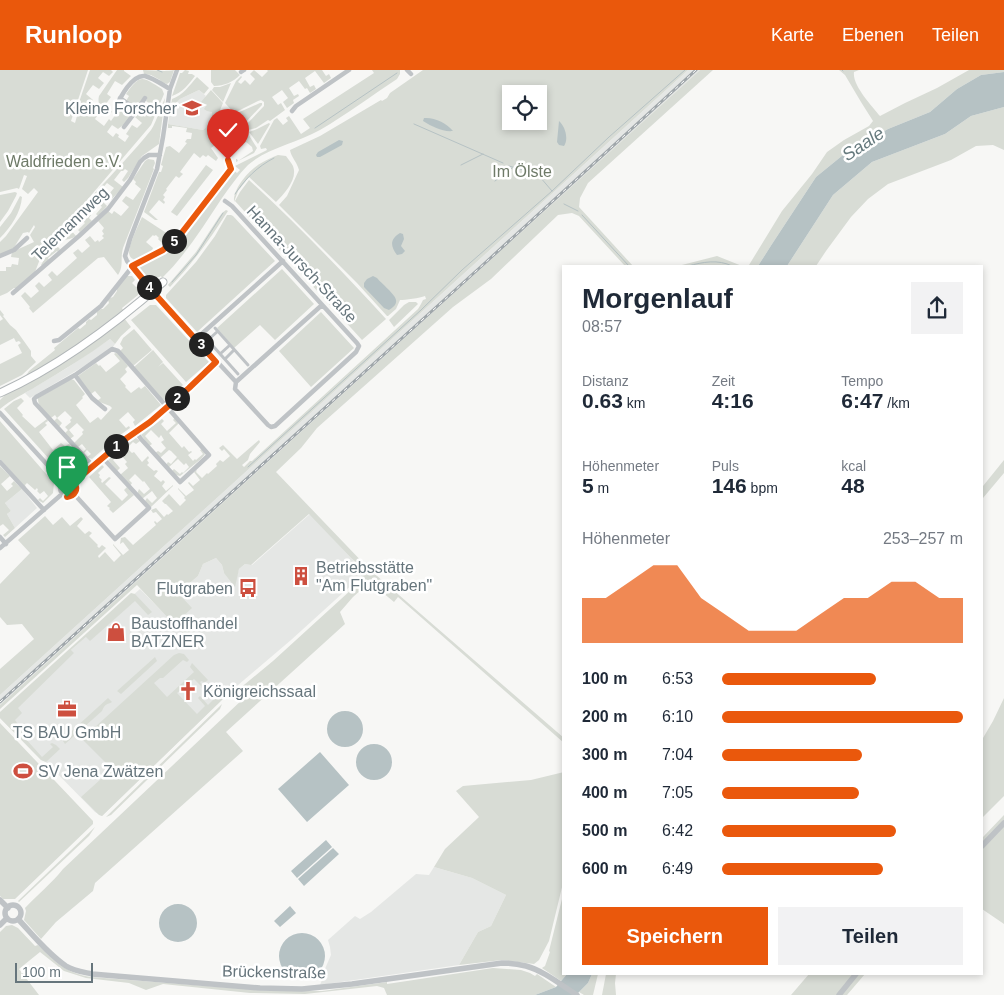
<!DOCTYPE html>
<html lang="de">
<meta charset="utf-8">
<style>
:root{--surface:#fff;--page:#f2f2f3;--text:#1f2937;--muted:#747a83;--accent:#ea580c}
body{margin:0;font-family:Arial,sans-serif;background:var(--page);color:var(--text);height:100vh;display:flex;flex-direction:column;font-size:19px;white-space:nowrap}
*{box-sizing:border-box;margin:0}
p{font-size:16px;color:var(--muted)}
.icon{flex:none;width:28px;height:28px;fill:none;stroke:currentColor;stroke-width:2;stroke-linecap:round;stroke-linejoin:round}
.map{position:relative;flex:1;overflow:hidden}
.side{position:absolute;left:562px;top:195px;width:421px;height:710px;display:flex;flex-direction:column;background:var(--surface);border-radius:0px;box-shadow:0 2px 8px #0003}
.side>*{flex:none}
.tools{position:absolute;left:502px;top:15px;display:grid;gap:10px}
.tools a{display:grid;place-items:center;width:45px;height:45px;border-radius:0px;background:var(--surface);box-shadow:0 2px 8px #0003;font-size:25px}
.scale{position:absolute;left:15px;bottom:12px;width:78px;box-sizing:border-box;padding-left:5px;border:2px solid #66757c;border-top:0;font-size:14px;line-height:18px;white-space:nowrap;color:#66757c;-webkit-text-stroke:4px #fff;paint-order:stroke}
.pin{position:absolute;display:grid;place-items:center;width:42px;height:42px;color:#fff;margin:-51px -21px;border-radius:50% 50% 50% 0;rotate:-45deg;box-shadow:0 0 5px #0007}
.pin .icon{rotate:45deg}
.km{position:absolute;width:25px;height:25px;margin:-12px;border-radius:50%;background:#222;color:#fff;font-size:14px;line-height:25px;text-align:center}
.round{display:grid;place-items:center;flex:none;width:52px;height:52px;border-radius:0px;background:var(--page)}
.overview{display:flex;align-items:center;justify-content:space-between;height:85px;padding:0 20px}
h1{font-size:28px;font-weight:800;line-height:38px}
.figures{display:grid;grid-template-columns:repeat(3,1fr);gap:8px;height:85px;padding:5px 20px}
.figures div{display:grid;align-content:center}
.figures b{font-size:21px;font-weight:800}
.figures small{font-size:14px;font-weight:400}
.figures p{font-size:14px}
.chart{height:140px;padding:10px 20px}
.chart p{display:flex;justify-content:space-between}
.chart svg{width:100%;height:90px;margin-top:5px;fill:var(--accent);opacity:.7}
.button{display:flex;gap:10px;margin-top:auto;padding:10px 20px}
.button a{flex:1;height:58px;border-radius:0px;background:var(--accent);color:#fff;font-size:20px;font-weight:800;line-height:58px;text-align:center}
.button a+a{background:var(--page);color:var(--text)}
ul{padding:0 20px;list-style:none;font-size:16px}
li{display:grid;grid-template-columns:80px 60px 1fr;align-items:center;height:38px}
li i{height:12px;border-radius:6px;background:var(--accent)}
header{display:flex;align-items:center;gap:30px;box-sizing:border-box;height:70px;padding:0 25px;background:var(--accent);color:#fff}
header strong{font-size:24px}
nav{display:flex;gap:28px;margin-inline-start:auto;font-size:18px}
.map>svg:first-child{display:block}
.built{fill:#e5e7e5}
.green{fill:#d8dcd5;fill-rule:evenodd}
.water{fill:#b6c2c4}
.lines{fill:none;stroke-linecap:round;stroke-linejoin:round}
.stream{stroke:#b6c2c4;stroke-width:1}
.primary-casing{stroke:#b1b6b8;stroke-width:9}
.pedestrian{stroke:#bfc3c6;stroke-width:3}
.minor{stroke:#bfc3c6;stroke-width:4.5}
.tertiary{stroke:#bfc3c6;stroke-width:5.5}
.primary{stroke:#fff;stroke-width:7}
.rail-casing{stroke:#9fa6aa;stroke-width:3}
.rail{stroke:#fff;stroke-width:1;stroke-dasharray:4;stroke-linecap:butt}
.route-casing{stroke:#fff;stroke-width:10}
.route{stroke:#ea580c;stroke-width:6}
.labels{text-anchor:middle;dominant-baseline:central;stroke-width:5;stroke-linejoin:round;paint-order:stroke}
.poi-label{font-size:16px;fill:#66757c;stroke:#fff;text-anchor:start}
.park-label{font-size:16px;fill:#6e7a68;stroke:#fff}
.street-label{font-size:16px;fill:#66757c;stroke:#fff}
.water-label{font-size:18px;font-style:italic;fill:#667a7e;stroke:#fff}
</style>
<header>
<strong>Runloop</strong>
<nav><a>Karte</a><a>Ebenen</a><a>Teilen</a></nav>
</header>
<div class="map">
<svg width="1004" height="925" viewBox="0 0 1004 925">
<rect width="100%" height="100%" fill="#f7f7f5"/>
<path class="built" d="M688,0H700L0,635V625Z
M199,20L206,26L205,27L212,41L211,48L209,55L203,60L168,54L169,47L174,43V35L180,29Z
M110,269L115,274L113,277L86,295L30,328L25,323L67,298Z
M22,419L37,438L15,458L7,444L11,441L5,433Z
M310,444L351,488L366,502L291,570L231,621L102,746L95,742L46,692L41,690L0,648V643L140,519L185,565L189,562L179,550L178,523L198,506L203,494L216,488L222,495L224,503L237,505L239,499L245,494L252,495Z
M434,797L472,808L506,825L491,856L478,862L459,895L320,915L322,910L324,901L331,885L330,877L328,870L355,846L360,849L371,842L416,804L429,805Z"/>
<path class="green" d="M0,0H88L71,51L75,53L77,46L75,44L90,0H111L113,2L109,6L103,2L98,8L104,13L99,19L93,15L86,24L93,30L89,35L88,34L83,40L89,44L92,41L97,46L95,49L104,56L109,49L111,51L116,44L117,45L124,35L132,41L133,43L127,52L118,59L112,55L107,62L113,67L116,63L119,65L118,67L125,72L129,66L126,64L132,55L137,58L142,53L135,47L139,42L145,47L149,41L147,35L149,33L146,31L147,29L145,27L136,37L126,31L129,26L126,24C141,3 142,7 162,19L164,24L151,55L53,170L40,189L35,202L16,218H14L7,223L0,226V201H6V197H11L12,194L18,195L19,188L11,187L12,182L34,172L30,165L35,157L34,155L29,163L28,162L23,163L13,179L0,185V172L6,166L38,122L34,118L28,124L22,119L27,106L24,105L19,119L17,118L0,122Z
M117,0H124V1L131,6L122,15L115,11L107,24L111,27L105,35L112,42L110,43C101,40 97,34 99,26Z
M143,0C153,0 165,2 174,0L170,12L167,14L161,12L160,10L151,5L144,4Z
M185,0L189,1L188,4H192L195,6C189,14 182,23 172,26L180,3H182Z
M211,0H235L240,5C233,12 224,16 214,16L211,12Z
M254,0L262,7L268,1L267,0H322L326,6L329,4L331,8L324,13L315,1L305,8L310,17L314,15L316,19L310,23L307,18L305,19L299,11L289,18L294,26L298,24L299,26L293,30L294,33L287,38L283,32L288,28L282,20L272,27L278,35L281,33L285,40L270,51L268,50L256,58L248,60L245,56L264,36V32L261,30L258,31L234,43L225,33L236,11L241,6L242,7L238,12L241,14L245,10L250,15L255,9L250,4Z
M372,0H400V4L397,9C371,26 346,45 320,60C297,73 267,78 248,95C238,105 230,117 222,128C204,155 186,185 162,208L161,206C152,211 146,206 140,199V196L142,193L155,187L167,180L183,164L186,165L191,158L190,156L194,151H196L201,145L200,142L202,140H205L210,133L209,131L212,127H214L219,121V118L221,115H223L228,109V106L233,100L237,103L240,100L235,96L267,80L266,78L261,79L260,76L274,50L277,48L283,55L288,51L286,48L289,46L301,64L310,58L303,49L374,3Z
M423,0H688L0,625V599L34,569L22,554L7,555L0,547V514L30,483L18,470L45,446L53,455L62,447L70,456L81,447L83,449L77,456L85,464L89,461L92,463L89,466L98,475L97,476L99,478L102,475L106,478L98,486L99,488L105,482L114,492L121,485L113,475V474L123,485L129,480L123,472L120,474L121,468L125,467L133,475L156,455L154,452L155,451L157,453L162,449L156,442L153,443L151,440L156,438L164,447L167,444L168,445L173,441L166,434H165L162,431L169,424L180,436L186,430L184,428L185,427L178,419V418L186,426L194,420L188,413L189,412L193,416L200,410L194,402L197,400L196,402L202,408L207,403L208,404L217,396L216,394L220,390L223,392L230,386L224,379L222,381L219,378L223,375L237,389L259,370L260,372L250,384L248,390L242,395L244,397L250,391H252L418,239L421,234L423,230L426,229L425,226C420,228 405,230 400,230L396,239L388,246H387L357,213L279,135L287,126L299,100C297,92 291,87 290,80L320,66L381,30L382,31L387,28L390,23ZM511,24H539V51H511Z
M700,0H713L588,113L580,128L579,137L633,196H625L579,146L572,143L558,145L491,209L453,237L317,358L301,378L276,402L369,499L564,668V673L398,527L394,532L370,512L353,527L340,542L345,554L226,662L243,681L95,813L93,821L56,852L41,869L24,850L26,841L25,838C37,825 52,813 63,799L245,627L240,621L233,624L273,591L363,509L361,506L366,501L351,488L309,444L251,495L245,494L239,499L235,517L224,503L222,495L216,488L203,494L198,506L178,523L192,538L179,550L190,562L185,566L137,515L0,639V635Z
M839,0H859L854,2C852,15 872,36 880,46L905,33L937,18L969,0H1004V2L981,5L957,19L930,42L888,59L843,85L816,107L772,174L758,196H678L717,186L742,196L749,195L782,141L812,104L827,82L844,70L869,56L873,51L861,32L845,5Z
M197,7L209,18L204,24L199,20L180,29L174,35V43L169,47L172,29C183,25 189,16 197,7Z
M231,13L223,32L212,20L214,17H220Z
M211,20L223,33L215,52L216,55H221L234,45L243,56L239,59L238,63L241,65L247,62L257,78L254,83L236,92V89H237L238,91L253,81L252,77L246,72L243,73L241,71L237,73C226,66 220,71 211,78L218,88L216,91L208,85L206,87L203,85L200,88L194,83L180,102L183,104L179,108L176,106L166,119L167,120L163,125L165,127L163,130L165,132L164,134L159,130L149,142L158,150H155L144,142L159,102H161L163,96L161,95L166,77L170,76L179,83L187,73L185,72L187,69H191L192,63L186,62L187,58L172,56V58H168V54L203,60C210,55 211,50 212,42L207,41L204,39L206,36L201,32Z
M165,28L159,74L142,86L128,108L124,112L122,110L128,101L125,99L123,101H121L114,110L123,117L111,130L110,129L111,126L109,124L114,118L107,113L100,121L107,127L103,132L107,136L98,146L96,144L102,137L96,131L86,141L91,145L89,148L92,151L80,162L78,160L85,153L79,148L72,154L73,156L70,159L76,166C70,171 59,168 57,176L60,179L58,182L57,181L48,188L49,190L42,196L41,195C69,144 115,105 151,60C157,51 160,38 165,28Z
M260,33H262V35L243,55L235,44Z
M1004,37V80L993,75L976,76L951,90L888,114L868,129L851,147L826,181L816,196H787L833,125L872,92L945,64L971,46Z
M269,53L270,54L258,74L249,62L257,59Z
M278,85L286,86C288,89 291,92 293,96C298,109 285,123 276,132L249,107L238,121L234,132C233,117 251,98 263,92C268,89 273,87 278,85Z
M148,89L154,90L155,93L153,98L154,99L123,178C120,189 124,196 118,205L104,187L98,188L33,243L29,238L30,237L21,226L25,222L31,228L39,221L35,216L39,212L44,217L52,210L48,205L52,201L57,206L77,188L73,183L78,179L82,183L90,176L85,170L90,166L95,172L98,170L99,172L104,168L102,166L104,164L102,161L104,158L98,151L108,141L112,144L114,141L121,146L129,137L122,131L126,126L133,130L141,119L135,114L136,112L133,109L145,91Z
M206,95L213,100L177,146L171,142Z
M249,110C297,154 342,201 386,249L362,270L235,131L240,122Z
M15,122L17,123L16,126L8,141L0,152V125Z
M20,126L22,127C21,142 11,157 0,168V157L11,143L19,128Z
M226,140L228,141C210,169 193,193 170,217L168,215L196,182L219,147L222,143Z
M227,145H231L233,146L275,191L197,262L166,228V225L196,192L215,166Z
M142,147L174,168L167,174L165,172L163,174L158,169L159,168L156,165L154,166L153,165L146,172L153,178L151,183L134,190C131,187 130,188 129,183C129,174 138,156 142,147Z
M282,199L314,234L275,270L260,255L234,278L217,258Z
M127,206H132L135,210L132,213L136,217L139,215L141,219L138,225L122,238L123,240C92,264 61,290 25,307L29,301L55,280L54,278L78,258L80,259L86,254V252L89,249L91,250L97,245V242L101,239H103L109,233L108,230L110,228L113,227L117,221V218Z
M409,232H416L418,234L394,257L389,250L404,235Z
M150,235H156L209,292L186,312L131,250Z
M0,240L4,245L3,246L10,255L16,260L31,281V286L36,292L22,305L0,316V294L22,283L18,275L21,273L19,271L16,272L14,268L0,275V251L3,249L0,245Z
M321,242L354,278L311,317L279,281Z
M124,248L131,257L121,266L115,274L110,269C87,286 62,301 37,316C24,324 12,329 0,339V330L6,324Z
M134,259L152,280L133,296L120,281L123,278L120,274L123,268Z
M153,280L163,292L158,297L163,293L183,315L166,331L161,328L134,297Z
M117,282L128,296L125,299L127,302L120,309L126,316L125,317L131,323L139,317L141,319L145,316L161,335L135,356L133,352L135,350L128,342L119,350L126,358L129,356L130,358L116,368L92,389L87,387L91,384L87,380L84,383L83,382L86,379L82,374L78,377L74,373L83,364L82,362L84,360L77,353L69,360L74,366L70,369L65,363L68,360L65,357L71,352L70,350L72,348L65,341L57,348L62,353L59,357L54,351L57,348L55,345L51,348C46,343 37,336 38,328L71,309L74,310L85,324L82,327L83,328L76,335L90,353L98,347L101,350L112,338L110,336L97,331L101,328L95,321L91,324L78,306L96,293L99,296L100,295L106,302L120,291L114,284Z
M21,328L24,331L17,338L23,345L22,346L35,358L47,349L48,351L45,353L47,355L39,362L53,380L61,373L65,376L69,374L71,375L57,383L50,390L4,339L14,331Z
M175,348L179,353L169,363L182,378L184,376L189,382L191,381L192,382L188,385L193,391L195,389L196,390L203,384L200,380L202,379L205,384L201,389L180,406L176,405L172,401L174,399L180,404L182,402L183,403L189,397L186,393L184,395L178,389L168,398L166,395L168,392L171,394L177,387L171,381L169,380L160,388L155,383L158,381L161,383L166,378L161,372L164,370L161,365L159,368L151,360L145,366L152,374L149,376L142,366L141,365L162,349L164,351L161,354L167,361L176,353L173,350Z
M0,351L54,413L53,423L43,433L38,430L40,428L43,431L48,426L44,421L40,424L37,421L38,420L37,418L35,420L27,413L25,415L26,418L0,389Z
M136,368L140,371L136,374L133,372L127,378L132,383L134,382L142,392L148,386L149,388L147,390L149,393L147,395L154,401L156,400L158,401L154,406L161,412L163,410L165,412L162,416L166,421L173,415V416L151,437L148,436L145,431L147,428L152,433L157,428L152,421L142,429L137,424L139,419L144,424L150,419L144,411L143,412L135,404L129,410L132,413L130,416L120,405L128,398L125,394L127,392L120,384L113,390L120,398L117,401L108,390L124,376Z
M72,377L73,378L66,382L67,384L57,393L64,400H75L85,391L86,394L75,404H63L51,391L58,384Z
M1004,390V403L983,428V416Z
M102,395L104,397L98,403L100,405L99,407L102,410L101,411L102,413L109,407L111,408L105,414L122,431L128,425L124,420L127,417L134,425L113,443L109,439L110,438L107,436L111,432L89,407Z
M0,396L10,406L1,414L7,421L13,416L11,414L14,411L22,419L5,433L11,441L7,444L15,458L5,467L3,465L9,460L3,454L0,456Z
M131,523L135,524L152,542L148,545L135,531L90,571L86,567L71,580L74,583L18,638L22,643L15,650L20,657L19,658L22,662L21,663L23,664L24,663L26,664L24,667L42,687L53,677L50,674L52,673L56,675L60,679L46,692L41,690L0,648V642Z
M179,583L184,584L189,590L187,592L183,590L163,608H160L154,613L167,627L194,602L190,597L192,593L208,610L204,613L202,611L200,612L202,615L201,619V616L194,609L177,623L197,644L205,636L198,628L200,626L208,635L216,627L207,616L210,613L221,624L223,629L102,746L99,745L81,727L112,699L82,669L174,585Z
M155,587L157,591L121,624L117,621Z
M108,628L112,632C107,635 105,633 102,641L65,674L63,671L64,668Z
M1004,628V726L983,747V668L993,651Z
M222,634L220,639L111,745L106,747Z
M0,653L93,751V754L15,829H3L0,826Z
M564,702V809L549,871L539,890L534,894L502,890L459,895L478,862L491,856L506,825L472,808L434,797L445,779L479,747L456,721L463,716L531,710Z
M1004,745V854L982,839L983,767Z
M95,757L89,766L19,832L18,831Z
M564,821V904H567L561,911L542,898L545,896L550,882L549,881Z
M12,855L18,858L35,876L38,875C55,892 66,903 91,907L271,921H322L387,912V914L493,898L521,900L530,903L535,906L537,904L556,917L535,925H387L384,918L377,916L305,924L250,923L163,914L146,920L129,913L86,908L64,901L40,882L19,899L39,925H0V862L6,856Z
M592,904H598L593,925H584L579,922L588,913Z
M606,904H616L615,913L616,925H602Z
M809,904H865L847,925H791Z"/>
<path class="water" d="M1004,2V37L971,46L945,64L872,92L833,125L787,196H758L772,174L816,107L843,85L888,59L930,42L957,19L981,5Z
M424,48C434,47 447,53 453,61C442,62 433,57 423,51Z
M559,51C565,56 569,69 564,76L559,75L557,72Z
M339,70L343,71L342,75L320,87H317L316,85L318,82Z
M400,163L403,164L404,169L401,176L405,181L402,184L397,185C390,176 390,169 400,163Z
M373,206L377,208C381,213 396,225 396,230C397,235 392,238 389,240L384,238L364,217V213L367,209Z
M327 659a18 18 0 1 1 36 0a18 18 0 1 1-36 0Z
M356 692a18 18 0 1 1 36 0a18 18 0 1 1-36 0Z
M320,682L349,715L307,752L278,719Z
M326,770L332,777L297,808L291,801Z
M333,778L339,784L304,816L298,809Z
M159 853a19 19 0 1 1 38 0a19 19 0 1 1-38 0Z
M290,836L296,843L280,857L274,851Z
M279 886a23 23 0 1 1 46 0a23 23 0 1 1-46 0Z
M567,904H592L588,913L576,925H535L556,917Z"/>
<g class="lines">
<path class="stream" d="M157,0L162,2
M842,0L843,1
M414,54L503,93
M315,58L397,3
M461,95L483,84
M509,96L534,103L540,107L552,121
M495,111L512,98
M235,124C246,108 257,97 274,88
M564,134L578,141
M582,145L629,196
M688,196C703,192 718,189 732,196
M172,212L196,185L223,143
M248,397L421,240L462,200L552,121L609,67L685,0"/>
<g class="primary-casing">
<path id="primary" d="M0,323C60,296 114,255 163,212"/>
</g>
<path class="pedestrian" d="M215,258L248,295
M205,267L238,304
M208,270L218,261
M220,284L230,275
M225,289L234,280"/>
<path class="minor" d="M177,0L170,19L163,67L157,99L130,169L125,186L127,191L160,230L236,312L235,319L268,355L271,357L275,356L356,282L359,276L357,273L232,136L225,131
M407,0L411,4
M241,2L244,0
M120,28L137,40L124,57
M116,37C120,28 132,4 145,6C153,8 163,15 170,19
M137,40L145,28
M292,41L296,36L349,0
M0,186L14,180L27,168
M13,223L79,166L108,139L130,110L140,92L144,88L149,85H160
M196,269L283,191
M54,271L59,270L101,236L132,197L163,180L180,165L231,99L228,90
M75,305L92,328L105,339
M236,312L322,235
M0,343L63,412
M0,392L44,440
M93,396L35,333L34,329L36,327L75,305L112,279L118,281L209,385L180,412L141,369L136,362
M60 418a8 8 0 1 1 16 0a8 8 0 1 1-16 0Z
M74,412L124,369L150,352L189,317L216,292
M74,424L115,469L149,438L102,387
M0,467L6,474
M0,478L62,424"/>
<path class="tertiary" d="M982,776L1004,753
M0,830L8,838
M5 843a8 8 0 1 1 16 0a8 8 0 1 1-16 0Z
M18,849C33,865 48,884 66,896C74,901 83,902 92,904L260,918L302,919L352,914L502,893C510,893 518,894 526,896C544,901 561,915 577,925
M0,855L7,848
M839,925L856,904"/>
<use href="#primary" class="primary"/>
<g class="rail-casing">
<path id="rail" d="M0,632L485,193L696,0"/>
</g>
<use href="#rail" class="rail"/>
</g>
<g class="lines">
<g class="route-casing">
<path id="route" d="M67,427C75,426 79,419 74,412L124,370L150,352L189,318L216,292L154,223L132,196L163,180L180,165L231,99L228,90"/>
</g>
<use href="#route" class="route"/>
</g>
<defs>
<g id="school-bare" transform="scale(1.5)"><path d="M0-5L7-2L0 1L-7-2ZM-4 1L0 2.5L4 1V4Q0 6-4 4Z" fill="#cd4f3f" stroke="#fff" stroke-width="2.5" paint-order="stroke"/></g>
<g id="building-bare" transform="scale(1.5)"><path d="M-4-6H4V6H1V3H-1V6H-4ZM-2.5-4.3h1.7v1.8h-1.7ZM.8-4.3h1.7v1.8H.8ZM-2.5-1h1.7V.8h-1.7ZM.8-1h1.7V.8H.8Z" fill="#cd4f3f" stroke="#fff" stroke-width="2.5" paint-order="stroke"/></g>
<g id="bus-bare" transform="scale(1.5)"><path d="M-5-6H5V4H4V6H2V4H-2V6H-4V4H-5ZM-3.5-4V0h7V-4ZM-3.5 1.2v1.5H-2V1.2ZM2 1.2v1.5H3.5V1.2Z" fill="#cd4f3f" stroke="#fff" stroke-width="2.5" paint-order="stroke"/></g>
<g id="shop-bare" transform="scale(1.5)"><path d="M-5-2.5h2.3a2.7 3.5 0 0 1 5.4 0H5L5.5 6h-11ZM-1.5-2.5h3a1.5 2.3 0 0 0-3 0Z" fill="#cd4f3f" stroke="#fff" stroke-width="2.5" paint-order="stroke"/></g>
<g id="church-bare" transform="scale(1.5)"><path d="M-1.2-6h2.4v3.5h3.3v2.4h-3.3V6h-2.4V-.1h-3.3v-2.4h3.3Z" fill="#cd4f3f" stroke="#fff" stroke-width="2.5" paint-order="stroke"/></g>
<g id="office-bare" transform="scale(1.5)"><path d="M-6-3h4V-5.5h4V-3h4V5H-6ZM-1-4.5V-3h2v-1.5ZM-6 0V1H6V0Z" fill="#cd4f3f" stroke="#fff" stroke-width="2.5" paint-order="stroke"/></g>
<g id="stadium-bare" transform="scale(1.5)"><path d="M0-5a6.5 5 0 1 0 0 10a6.5 5 0 1 0 0-10ZM-3.5-1.8h7v3.6h-7Z" fill="#cd4f3f" stroke="#fff" stroke-width="2.5" paint-order="stroke"/></g>
</defs>
<g fill-rule="evenodd">
<use href="#school-bare" x="192" y="38"/>
<use href="#building-bare" x="301" y="506"/>
<use href="#bus-bare" x="248" y="518"/>
<use href="#shop-bare" x="116" y="562"/>
<use href="#church-bare" x="188" y="621"/>
<use href="#office-bare" x="67" y="639"/>
<use href="#stadium-bare" x="23" y="701"/>
</g>
<g class="labels">
<g class="poi-label">
<text x="177" y="38" text-anchor="end">Kleine Forscher</text>
<text x="316" y="497">Betriebsstätte<tspan x="316" dy="18">"Am Flutgraben"</tspan></text>
<text x="233" y="518" text-anchor="end">Flutgraben</text>
<text x="131" y="553">Baustoffhandel<tspan x="131" dy="18">BATZNER</tspan></text>
<text x="203" y="621">Königreichssaal</text>
<text x="67" y="662" text-anchor="middle">TS BAU GmbH</text>
<text x="38" y="701">SV Jena Zwätzen</text>
</g>
<g class="park-label">
<text x="64" y="91">Waldfrieden e.V.</text>
<text x="522" y="101">Im Ölste</text>
</g>
<g class="street-label">
<text transform="translate(70 154) rotate(-44)">Telemannweg</text>
<text transform="translate(302 194) rotate(47)">Hanna-Jursch-Straße</text>
<text transform="translate(274 902) rotate(1)">Brückenstraße</text>
</g>
<g class="water-label">
<text transform="translate(863 74) rotate(-34)">Saale</text>
</g>
</g>
</svg>
<div class="tools">
<a><svg class="icon" aria-label="locate" viewBox="0 0 24 24"><circle cx="12" cy="12" r="6"/><path d="M12 2v4M12 18v4M2 12h4M18 12h4"/></svg></a>
</div>
<div class="scale">100 m</div>
<div class="pin" style="left:67px;top:427px;background:#1e9e55"><svg class="icon" aria-label="arrive" viewBox="0 0 24 24"><path d="M6 21V4h12l-3 4 3 4H6"/></svg></div>
<div class="pin" style="left:228px;top:90px;background:#d93025"><svg class="icon" aria-label="check" viewBox="0 0 24 24"><path d="M5 12l5 5 9-10"/></svg></div>
<b class="km" style="left:116px;top:376px">1</b>
<b class="km" style="left:177px;top:328px">2</b>
<b class="km" style="left:201px;top:274px">3</b>
<b class="km" style="left:149px;top:217px">4</b>
<b class="km" style="left:174px;top:171px">5</b>
<section class="side">
<div class="overview"><div><h1>Morgenlauf</h1><p>08:57</p></div><a class="round"><svg class="icon" aria-label="share" viewBox="0 0 24 24"><path d="M12 15V3M7 8l5-5 5 5M5 13v7h14v-7"/></svg></a></div>
<div class="figures">
<div><p>Distanz</p><b>0.63<small> km</small></b></div>
<div><p>Zeit</p><b>4:16</b></div>
<div><p>Tempo</p><b>6:47<small> /km</small></b></div>
</div>
<div class="figures">
<div><p>Höhenmeter</p><b>5<small> m</small></b></div>
<div><p>Puls</p><b>146<small> bpm</small></b></div>
<div><p>kcal</p><b>48</b></div>
</div>
<div class="chart"><p><span>Höhenmeter</span>253–257 m</p>
<svg viewBox="0 0 160 44" preserveAspectRatio="none"><path d="M0 44V22L10 22L20 14L30 6L40 6L50 22L60 30L70 38L80 38L90 38L100 30L110 22L120 22L130 14L140 14L150 22L160 22V44z"/></svg>
</div>
<ul>
<li><b>100 m</b>6:53<i style="width:64%"></i></li>
<li><b>200 m</b>6:10<i style="width:100%"></i></li>
<li><b>300 m</b>7:04<i style="width:58%"></i></li>
<li><b>400 m</b>7:05<i style="width:57%"></i></li>
<li><b>500 m</b>6:42<i style="width:72%"></i></li>
<li><b>600 m</b>6:49<i style="width:67%"></i></li>
</ul>
<div class="button"><a>Speichern</a><a>Teilen</a></div>
</section>
</div>
